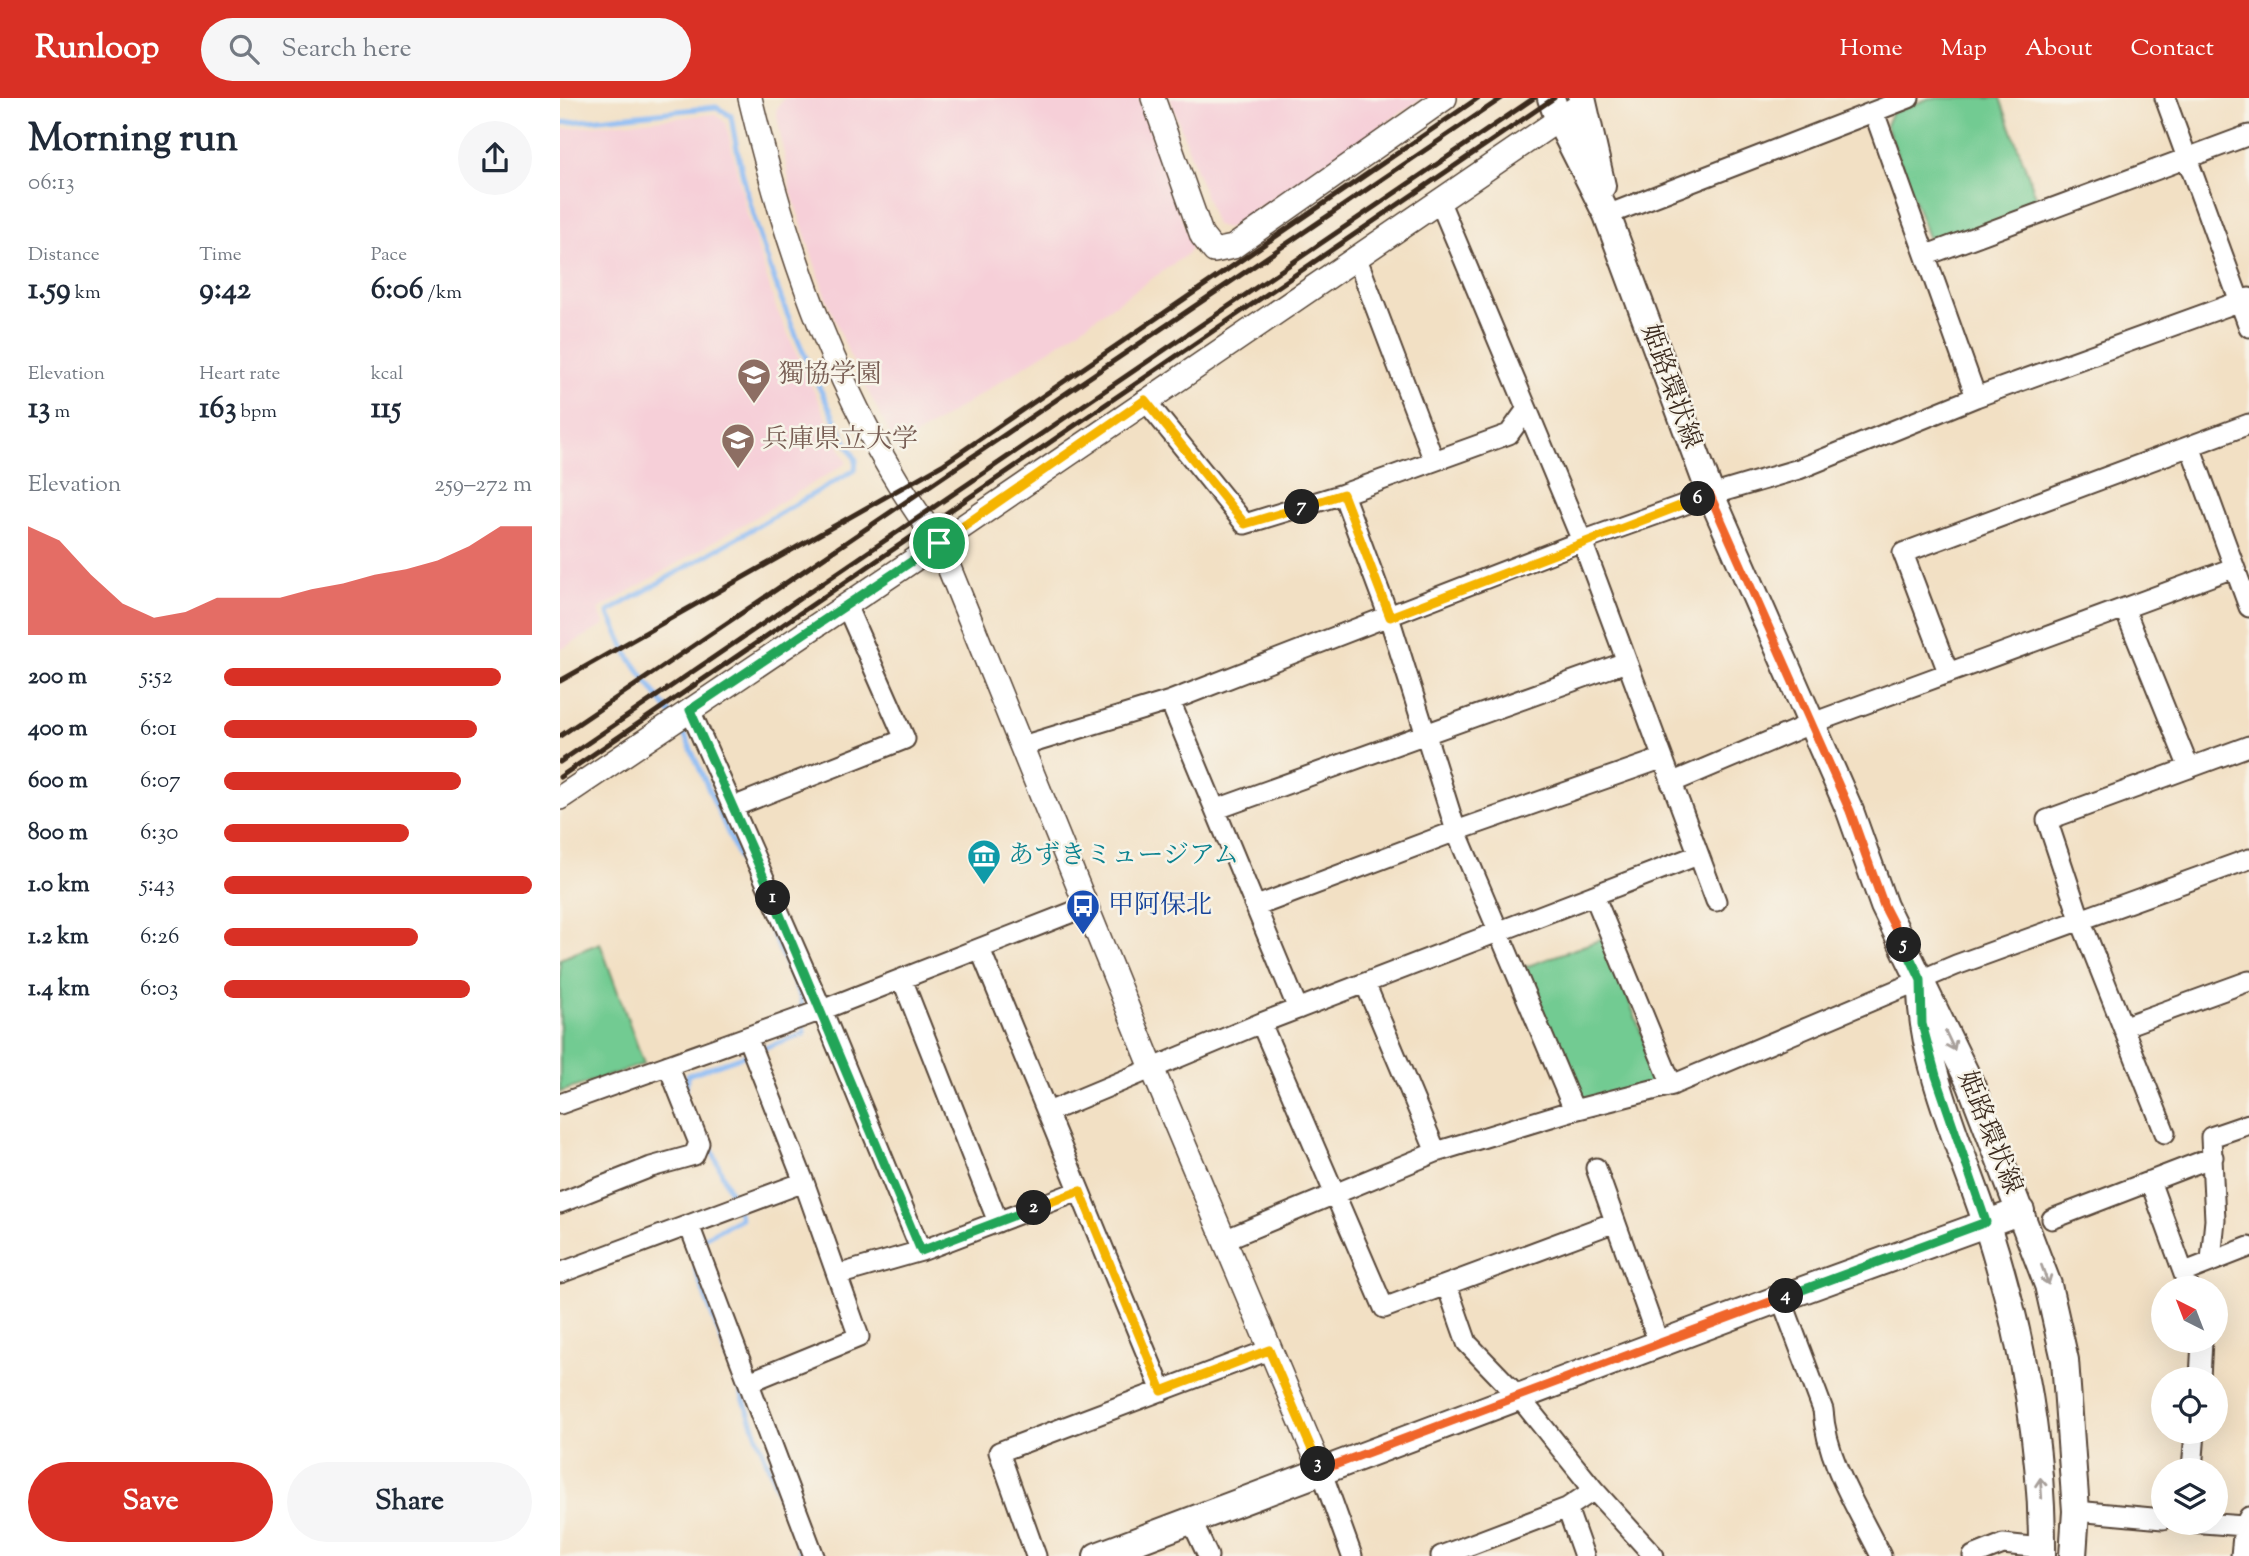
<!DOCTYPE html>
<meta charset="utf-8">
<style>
:root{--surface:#fff;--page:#f6f6f7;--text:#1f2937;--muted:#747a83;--accent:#d93025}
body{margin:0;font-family:"Sorts Mill Goudy","Noto Serif JP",serif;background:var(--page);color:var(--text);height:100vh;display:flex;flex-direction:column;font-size:26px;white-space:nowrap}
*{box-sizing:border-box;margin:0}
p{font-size:23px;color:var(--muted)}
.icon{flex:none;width:38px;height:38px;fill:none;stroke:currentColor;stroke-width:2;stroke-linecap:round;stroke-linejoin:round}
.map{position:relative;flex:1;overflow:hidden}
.details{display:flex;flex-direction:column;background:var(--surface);width:560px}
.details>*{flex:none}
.needle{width:46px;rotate:318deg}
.buttons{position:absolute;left:1591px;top:1178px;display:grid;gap:14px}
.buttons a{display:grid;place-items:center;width:77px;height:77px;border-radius:50%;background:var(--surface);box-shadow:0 7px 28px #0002;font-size:35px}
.pin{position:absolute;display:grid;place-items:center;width:60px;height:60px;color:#fff;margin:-30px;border:4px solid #fff;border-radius:50%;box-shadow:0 2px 7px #0007}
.km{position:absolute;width:35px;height:35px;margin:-18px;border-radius:50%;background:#222;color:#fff;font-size:19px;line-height:35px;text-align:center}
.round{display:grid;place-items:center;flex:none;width:74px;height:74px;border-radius:37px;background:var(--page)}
.summary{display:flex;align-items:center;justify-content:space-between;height:119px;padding:0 28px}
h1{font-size:38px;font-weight:800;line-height:52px}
.stats{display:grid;grid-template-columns:repeat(3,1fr);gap:10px;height:119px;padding:7px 28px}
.stats div{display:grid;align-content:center}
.stats b{font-size:30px;font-weight:800}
.stats small{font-size:19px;font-weight:400}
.stats p{font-size:19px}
.chart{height:196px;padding:14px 28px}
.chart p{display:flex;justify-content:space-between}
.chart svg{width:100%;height:126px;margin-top:7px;fill:var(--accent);opacity:.7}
.primary-button{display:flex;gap:14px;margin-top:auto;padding:14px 28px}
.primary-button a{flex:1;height:80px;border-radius:42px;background:var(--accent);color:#fff;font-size:28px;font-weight:800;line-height:80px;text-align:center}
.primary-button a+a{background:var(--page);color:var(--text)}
ul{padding:0 28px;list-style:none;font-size:23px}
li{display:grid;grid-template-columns:112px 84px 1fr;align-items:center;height:52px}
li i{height:18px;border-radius:9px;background:var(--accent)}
header{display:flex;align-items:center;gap:42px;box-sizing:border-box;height:98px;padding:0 35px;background:var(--accent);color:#fff}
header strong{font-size:33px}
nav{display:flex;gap:38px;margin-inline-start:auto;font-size:24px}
.search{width:490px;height:63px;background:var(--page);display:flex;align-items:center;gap:18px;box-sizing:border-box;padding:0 24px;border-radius:38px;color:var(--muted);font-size:26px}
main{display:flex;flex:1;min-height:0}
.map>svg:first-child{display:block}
.built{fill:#f6cfd8}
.green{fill:#72cb92;stroke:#567a58;stroke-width:2}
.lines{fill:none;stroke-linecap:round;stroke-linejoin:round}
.stream{stroke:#89baf5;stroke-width:5}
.minor-casing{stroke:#564537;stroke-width:23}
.tertiary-casing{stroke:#564537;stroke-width:26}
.secondary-casing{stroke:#564537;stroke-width:30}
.minor{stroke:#fff;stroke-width:19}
.tertiary{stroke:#fff;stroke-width:23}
.secondary{stroke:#fff;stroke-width:26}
.rail{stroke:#3b2a1e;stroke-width:5}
.oneway{stroke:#a79f9a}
.split-1-casing{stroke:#fff;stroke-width:14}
.split-2-casing{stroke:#fff;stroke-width:14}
.split-3-casing{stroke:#fff;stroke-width:14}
.split-4-casing{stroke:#fff;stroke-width:14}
.split-5-casing{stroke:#fff;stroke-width:14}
.split-6-casing{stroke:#fff;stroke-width:14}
.split-7-casing{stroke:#fff;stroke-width:14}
.split-8-casing{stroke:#fff;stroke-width:14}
.split-1{stroke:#22a559;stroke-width:9}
.split-2{stroke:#22a559;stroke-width:9}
.split-3{stroke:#f5b400;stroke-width:9}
.split-4{stroke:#f0652b;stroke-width:9}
.split-5{stroke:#22a559;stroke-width:9}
.split-6{stroke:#f0652b;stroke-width:9}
.split-7{stroke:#f5b400;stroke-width:9}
.split-8{stroke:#f5b400;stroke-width:9}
.labels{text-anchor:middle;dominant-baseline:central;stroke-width:5;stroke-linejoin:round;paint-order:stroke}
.education-label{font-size:26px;fill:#785e54;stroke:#f7f3e8;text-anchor:start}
.street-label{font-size:26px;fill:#3b2a1e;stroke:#f7f3e8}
.culture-label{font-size:26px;fill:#0d838f;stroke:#f7f3e8;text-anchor:start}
.transit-label{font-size:26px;fill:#164399;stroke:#f7f3e8;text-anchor:start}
</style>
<header>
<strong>Runloop</strong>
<div class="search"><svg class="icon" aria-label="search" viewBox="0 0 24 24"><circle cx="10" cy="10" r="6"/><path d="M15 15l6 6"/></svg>Search here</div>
<nav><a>Home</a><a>Map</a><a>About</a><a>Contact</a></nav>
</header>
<main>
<section class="details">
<div class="summary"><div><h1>Morning run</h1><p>06:13</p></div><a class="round"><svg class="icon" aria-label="share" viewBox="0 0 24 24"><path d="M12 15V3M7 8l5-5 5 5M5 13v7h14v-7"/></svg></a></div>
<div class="stats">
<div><p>Distance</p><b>1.59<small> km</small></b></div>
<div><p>Time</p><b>9:42</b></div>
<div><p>Pace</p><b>6:06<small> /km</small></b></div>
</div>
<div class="stats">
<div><p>Elevation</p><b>13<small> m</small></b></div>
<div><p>Heart rate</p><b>163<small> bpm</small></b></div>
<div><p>kcal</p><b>115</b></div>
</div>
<div class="chart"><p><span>Elevation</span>259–272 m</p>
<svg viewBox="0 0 160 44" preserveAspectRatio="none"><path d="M0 44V6L10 11L20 23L30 33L40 38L50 36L60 31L70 31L80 31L90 28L100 26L110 23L120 21L130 18L140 13L150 6L160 6V44z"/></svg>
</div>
<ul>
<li><b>200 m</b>5:52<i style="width:90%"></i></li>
<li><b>400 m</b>6:01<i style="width:82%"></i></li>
<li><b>600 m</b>6:07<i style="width:77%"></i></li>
<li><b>800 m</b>6:30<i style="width:60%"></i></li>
<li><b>1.0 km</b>5:43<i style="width:100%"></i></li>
<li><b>1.2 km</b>6:26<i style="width:63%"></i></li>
<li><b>1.4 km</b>6:03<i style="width:80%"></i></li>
</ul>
<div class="primary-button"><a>Save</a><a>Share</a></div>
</section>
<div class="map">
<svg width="1689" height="1458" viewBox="0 0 1689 1458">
<rect width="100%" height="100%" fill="#f7f3e8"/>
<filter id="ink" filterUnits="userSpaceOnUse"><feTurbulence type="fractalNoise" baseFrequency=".0143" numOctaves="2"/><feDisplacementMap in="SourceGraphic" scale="14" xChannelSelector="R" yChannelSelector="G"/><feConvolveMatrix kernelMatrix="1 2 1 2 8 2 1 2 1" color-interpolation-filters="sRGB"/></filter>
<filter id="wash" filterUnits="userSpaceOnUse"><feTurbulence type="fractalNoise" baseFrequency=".00686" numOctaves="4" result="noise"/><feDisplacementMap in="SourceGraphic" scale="28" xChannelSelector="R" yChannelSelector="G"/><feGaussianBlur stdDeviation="1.57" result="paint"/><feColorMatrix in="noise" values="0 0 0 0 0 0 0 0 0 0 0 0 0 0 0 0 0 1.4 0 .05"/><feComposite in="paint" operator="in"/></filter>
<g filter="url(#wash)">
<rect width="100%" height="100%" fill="#f2e0c4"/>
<path class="built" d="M224,0H579L632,149L626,157L488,253L343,346L333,342L289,256L265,197L231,94L216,12Z
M610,0H863L667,131L656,127Z
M155,16L166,25L186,112L216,210L287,365L38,512L45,527L0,552V31Z"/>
<path class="green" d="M1370,0H1440L1479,107L1379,145L1368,139L1326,27L1331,15Z
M1045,840L1096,973L1092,985L1023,1003L1013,1000L962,870Z
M40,845L84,966L0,994V861Z"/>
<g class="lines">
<path class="stream" d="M0,25L156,9L171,18C191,140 238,254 296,362L295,372L48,514L69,559L112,618
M117,626L126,640L241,901L242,915
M198,952L244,936L243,925
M126,990L128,977L189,956
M138,1143L181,1120L146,1038
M135,1171L242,1458"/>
</g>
</g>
<g filter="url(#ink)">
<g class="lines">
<g class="minor-casing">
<path id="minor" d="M1605,0L1689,229
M1314,14L1416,299
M1047,117L1349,0
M1367,157L1689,37
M796,158L874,363
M585,302L685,426L783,396L829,519L896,733L1014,1012
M967,311L1022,443L1156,803
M1630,348L1689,509
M783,396L949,336L967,311L879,102
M1565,512L1629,670
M1388,574L1343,455L1689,326
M610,603L738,911
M130,612L262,912L361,1153
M462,648L610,603L1022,443L1151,397L1239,371L1416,299L1689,200
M1111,685L1250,626L1673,470
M173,709L345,641L286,507
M657,711L1066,564
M1034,797L1112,987
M697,808L896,733L1101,661
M420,851L602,1293
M342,881L438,1124
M805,885L876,1054
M701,925L824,1210L1055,1124
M1565,928L1689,883
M187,939L244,1084L299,1239L189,1284
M0,1006L262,912L528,808
M488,1014L701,925L1138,757
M1605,1035L1520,821L1487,722L1689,648
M1036,1070L1099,1246
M1590,1083L1629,1190
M0,1105L91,1069L134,1057L139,1045L108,967
M1492,1121L1653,1059
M129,1127L254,1458
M664,1142L876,1054L1014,1012L1112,987L1396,867L1689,761
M1651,1162L1655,1122L1651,1039L1689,1026
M1625,1174L1689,1149
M0,1175L244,1084
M277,1177L361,1153L519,1093
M887,1188L907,1245L959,1299L1034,1392L1094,1458
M1221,1200L1263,1312C1266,1363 1299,1413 1321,1458
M1640,1281L1642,1242
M761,1372L792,1458
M1632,1372L1635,1334
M1007,1410L1024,1458
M1516,1413L1603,1421
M632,1424L648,1458
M1629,1424L1684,1428
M476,1458L439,1354L709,1252
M881,1458L1007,1410L1034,1392
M1413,1458L1443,1446L1482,1450
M1681,1458L1684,1428L1689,1419"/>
</g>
<g class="tertiary-casing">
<path id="tertiary" d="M190,0C228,157 281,314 379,445L592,970L761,1372
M593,0L642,138L654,153L673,149L885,0
M0,700L379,445L1023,5"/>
</g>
<g class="secondary-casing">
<path id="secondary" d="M991,0L998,20L1047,117L1151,397L1290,713L1324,808L1411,987L1488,1187L1505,1262L1516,1413L1513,1458
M1022,0L1042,88
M1361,894C1363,969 1402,1052 1426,1124C1461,1232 1483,1344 1482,1458
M537,1458L1221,1200L1461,1113"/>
</g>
<use href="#minor" class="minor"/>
<use href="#tertiary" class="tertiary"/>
<use href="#secondary" class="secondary"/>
<path class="rail" d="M0,583L382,367L918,0
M0,638L942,0
M0,664L974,0
M0,679L994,0"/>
</g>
<defs><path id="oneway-shaft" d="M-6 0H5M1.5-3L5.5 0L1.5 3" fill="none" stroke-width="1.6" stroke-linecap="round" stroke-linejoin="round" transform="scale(1.75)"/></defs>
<g class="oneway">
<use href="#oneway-shaft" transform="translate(1390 943) rotate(65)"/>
<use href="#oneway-shaft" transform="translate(1485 1177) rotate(70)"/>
<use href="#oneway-shaft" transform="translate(1481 1390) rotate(-94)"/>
</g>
</g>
<g class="lines" filter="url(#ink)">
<g class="split-1-casing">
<path id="split-1" d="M213,800L130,612L379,445"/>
</g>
<g class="split-2-casing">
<path id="split-2" d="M213,800L361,1153L474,1110"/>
</g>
<g class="split-3-casing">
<path id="split-3" d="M474,1110L520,1093L602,1293L709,1252L758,1366"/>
</g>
<g class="split-4-casing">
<path id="split-4" d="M758,1366L761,1372L1226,1198"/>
</g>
<g class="split-5-casing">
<path id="split-5" d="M1226,1198L1426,1124L1376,978L1362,926L1361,882L1344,847"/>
</g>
<g class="split-6-casing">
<path id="split-6" d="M1138,401L1150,397L1290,713L1324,808L1344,847"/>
</g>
<g class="split-7-casing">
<path id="split-7" d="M742,409L783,396L830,519L1138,401"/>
</g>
<g class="split-8-casing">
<path id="split-8" d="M379,445L585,302L685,426L742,409"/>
</g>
<use href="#split-1" class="split-1"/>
<use href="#split-2" class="split-2"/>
<use href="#split-3" class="split-3"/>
<use href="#split-4" class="split-4"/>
<use href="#split-5" class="split-5"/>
<use href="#split-6" class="split-6"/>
<use href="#split-7" class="split-7"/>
<use href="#split-8" class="split-8"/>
</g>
<defs>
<g id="university-pin" transform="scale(1.75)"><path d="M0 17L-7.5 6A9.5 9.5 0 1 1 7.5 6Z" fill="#8d6e63" stroke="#f7f3e8"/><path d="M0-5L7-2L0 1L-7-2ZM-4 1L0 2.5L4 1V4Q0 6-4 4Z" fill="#fff"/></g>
<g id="museum-pin" transform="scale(1.75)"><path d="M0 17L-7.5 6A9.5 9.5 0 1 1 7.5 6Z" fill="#0f9aa8" stroke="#f7f3e8"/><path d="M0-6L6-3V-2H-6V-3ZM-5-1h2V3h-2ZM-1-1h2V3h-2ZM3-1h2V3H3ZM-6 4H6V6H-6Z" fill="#fff"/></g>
<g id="bus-pin" transform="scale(1.75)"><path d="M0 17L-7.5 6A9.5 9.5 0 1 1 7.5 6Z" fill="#1a4fb4" stroke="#f7f3e8"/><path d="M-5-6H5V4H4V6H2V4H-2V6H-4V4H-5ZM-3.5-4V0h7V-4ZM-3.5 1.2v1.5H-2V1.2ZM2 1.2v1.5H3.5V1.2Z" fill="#fff"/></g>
</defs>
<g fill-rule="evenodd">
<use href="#university-pin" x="194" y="277"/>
<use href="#university-pin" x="178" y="342"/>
<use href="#museum-pin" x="424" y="758"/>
<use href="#bus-pin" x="523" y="808"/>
</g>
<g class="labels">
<g class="education-label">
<text x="218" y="277">獨協学園</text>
<text x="202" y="342">兵庫県立大学</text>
</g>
<g class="street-label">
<text transform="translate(1110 289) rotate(70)">姫路環状線</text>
<text transform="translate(1429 1035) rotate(68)">姫路環状線</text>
</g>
<g class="culture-label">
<text x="448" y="758">あずきミュージアム</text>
</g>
<g class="transit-label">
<text x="548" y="808">甲阿保北</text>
</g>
</g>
</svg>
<div class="buttons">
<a><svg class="needle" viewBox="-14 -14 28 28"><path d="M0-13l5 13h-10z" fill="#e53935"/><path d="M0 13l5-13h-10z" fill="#747a83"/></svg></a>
<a><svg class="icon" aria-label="locate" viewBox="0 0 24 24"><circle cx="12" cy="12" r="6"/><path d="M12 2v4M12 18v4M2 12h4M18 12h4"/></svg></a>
<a><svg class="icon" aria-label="layers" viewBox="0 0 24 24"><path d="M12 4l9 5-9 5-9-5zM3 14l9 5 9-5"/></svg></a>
</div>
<div class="pin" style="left:379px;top:445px;background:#1e9e55"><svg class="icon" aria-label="arrive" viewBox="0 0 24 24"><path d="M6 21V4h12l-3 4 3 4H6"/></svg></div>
<b class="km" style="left:213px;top:800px">1</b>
<b class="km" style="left:474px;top:1110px">2</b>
<b class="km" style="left:758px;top:1366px">3</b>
<b class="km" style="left:1226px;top:1198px">4</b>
<b class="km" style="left:1344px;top:847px">5</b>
<b class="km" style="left:1138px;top:401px">6</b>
<b class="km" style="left:742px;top:409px">7</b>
</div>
</main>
